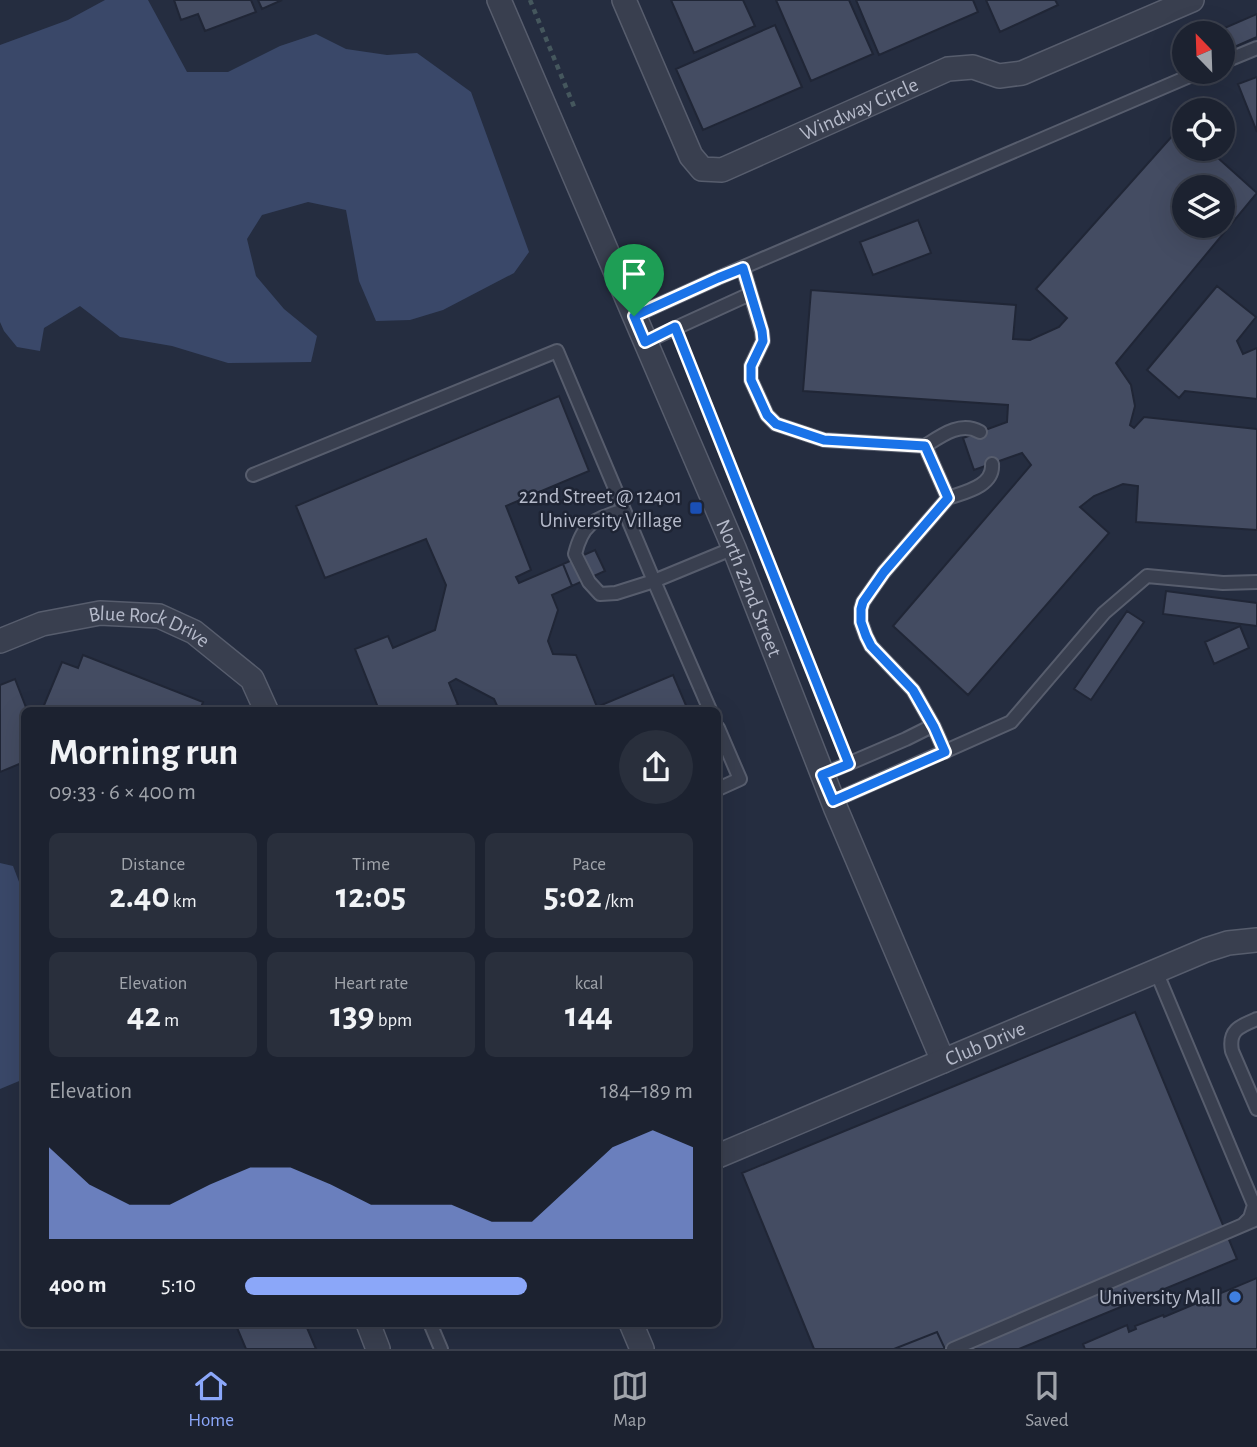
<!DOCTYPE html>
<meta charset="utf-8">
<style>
:root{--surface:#1c2230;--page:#292f3c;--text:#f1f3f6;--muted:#a0a4ab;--line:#3a3f4c;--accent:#8ba7f9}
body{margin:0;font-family:"Alegreya Sans",sans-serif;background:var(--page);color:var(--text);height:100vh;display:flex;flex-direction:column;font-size:26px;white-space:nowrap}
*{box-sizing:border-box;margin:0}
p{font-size:23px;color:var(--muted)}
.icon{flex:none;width:38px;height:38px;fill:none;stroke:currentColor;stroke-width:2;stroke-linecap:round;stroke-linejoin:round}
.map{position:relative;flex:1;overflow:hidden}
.side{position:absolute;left:21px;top:707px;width:700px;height:620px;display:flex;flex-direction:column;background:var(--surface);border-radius:10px;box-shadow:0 7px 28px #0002,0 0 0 2px var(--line)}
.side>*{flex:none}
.needle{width:46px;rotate:337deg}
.controls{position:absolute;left:1172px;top:21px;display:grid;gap:14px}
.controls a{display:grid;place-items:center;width:63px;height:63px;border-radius:50%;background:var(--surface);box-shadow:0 7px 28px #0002,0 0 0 2px var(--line);font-size:35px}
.pin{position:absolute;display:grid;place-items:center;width:60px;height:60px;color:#fff;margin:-72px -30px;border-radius:50% 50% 50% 0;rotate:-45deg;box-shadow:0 0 7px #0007}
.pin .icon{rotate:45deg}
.round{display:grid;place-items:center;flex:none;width:74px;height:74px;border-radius:37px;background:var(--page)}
.headline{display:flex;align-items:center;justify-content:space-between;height:119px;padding:0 28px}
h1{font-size:38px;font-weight:700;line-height:52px}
.stats{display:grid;grid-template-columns:repeat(3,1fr);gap:10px;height:119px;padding:7px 28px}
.stats div{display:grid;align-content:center;border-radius:10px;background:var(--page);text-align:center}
.stats b{font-size:35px;font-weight:700}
.stats small{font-size:19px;font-weight:400}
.stats p{font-size:19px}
.chart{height:196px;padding:14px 28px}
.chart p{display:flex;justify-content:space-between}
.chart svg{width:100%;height:126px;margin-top:7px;fill:var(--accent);opacity:.7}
ul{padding:0 28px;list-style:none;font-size:23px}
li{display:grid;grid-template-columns:112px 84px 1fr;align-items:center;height:52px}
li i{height:18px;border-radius:9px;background:var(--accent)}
.tab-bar{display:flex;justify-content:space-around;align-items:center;height:98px;border-top:2px solid var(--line);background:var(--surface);font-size:19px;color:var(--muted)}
.tab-bar a{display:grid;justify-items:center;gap:4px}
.tab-bar .active{color:var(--accent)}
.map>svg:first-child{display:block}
.water{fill:#3a4869}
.building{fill:#444c62;stroke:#202636;stroke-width:2;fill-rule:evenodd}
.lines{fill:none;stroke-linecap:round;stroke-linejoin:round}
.service-casing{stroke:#575d6d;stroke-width:16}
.minor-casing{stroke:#575d6d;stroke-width:26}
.path{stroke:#45575d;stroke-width:4.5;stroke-dasharray:5 5;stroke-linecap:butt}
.service{stroke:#393f4f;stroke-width:12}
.minor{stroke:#393f4f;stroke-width:23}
.route-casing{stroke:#fff;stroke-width:14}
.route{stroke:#1a73e8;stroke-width:9}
.transit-dot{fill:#1a4fb4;stroke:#1e2434;stroke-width:2.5}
.shop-dot{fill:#3f7fe0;stroke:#1e2434;stroke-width:2.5}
.labels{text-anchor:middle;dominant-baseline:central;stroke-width:5;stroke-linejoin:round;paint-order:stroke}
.street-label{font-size:21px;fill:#b5baca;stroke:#1e2434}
.poi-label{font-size:21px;fill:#b5baca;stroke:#1e2434;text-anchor:end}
</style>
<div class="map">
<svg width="1257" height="1349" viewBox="0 0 1257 1349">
<rect width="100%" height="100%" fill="#252d40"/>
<path class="water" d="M105,0H148L187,72H228L280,46L316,34L346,49L387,55L417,53L471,92L529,252L514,273L443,310L410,320L376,321L359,281L346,210L308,202L262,215L247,239L256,276L284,309L317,336L311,362L228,363L172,346L120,337L80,306L44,328L40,351L17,347L4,331L0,322V45L68,20Z
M0,863L13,866L24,895V1079L0,1089Z"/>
<path class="building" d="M174,0H251L256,12L205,31L198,14L181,20Z
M258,0H282L262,9Z
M671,0H743L755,26L694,53Z
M776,0H849L873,54L811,81Z
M856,0H973L978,12L879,55Z
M986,0H1055L1058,5L1000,32Z
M1257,14V37L1223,52V33H1213Z
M775,25L802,87L703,130L676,69Z
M1257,77V132L1238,84Z
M1182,125L1185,128V149H1208L1257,193L1116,363L1131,385L1135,406L1130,425L1134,428L1144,417L1257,429V530L1136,522L1138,486L1123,484L1094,496L1080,507L1109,533L968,695L893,626L1031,465L1022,453L974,470L963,438L1007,422L1008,405L803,391L811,290L1016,305L1013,339L1030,340L1059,327L1067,318L1036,289ZM1185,187H1223V226H1185Z
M918,220L931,253L873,275L860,242Z
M1217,286L1256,317L1237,341L1243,354L1257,348V399L1185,391L1179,398L1147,370Z
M559,396L589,471L506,506L531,570L516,577L519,583L563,564L572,586L552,595L558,610L548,641L553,654L576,655L597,707L673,675L688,710H499L494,699L456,679L449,683L458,705L443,710H379L355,649L388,636L393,648L435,630L446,585L426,539L325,578L296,506Z
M595,550L605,571L572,586L563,564Z
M1166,591L1257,603V626L1163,614Z
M1127,611L1144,622L1091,700L1074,689Z
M1240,626L1249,648L1214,664L1205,642Z
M83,655L203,702L200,710H42L62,662L78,668Z
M15,679L27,710H24V762L0,772V685Z
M1135,1012L1237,1259L1019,1349H945L937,1332L894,1349H814L742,1173Z
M1257,1278V1349H1085L1083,1344L1127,1325L1129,1332L1136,1329L1135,1326L1163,1315L1164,1317Z
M235,1323H305L316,1349H246Z
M937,1332L945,1349H894Z"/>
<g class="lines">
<g class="service-casing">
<path id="service" d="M1223,62L1257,48
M743,268L762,332L763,341L751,366V380L767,415L776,424L824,440L925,446L948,498L884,572L863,602L861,609V622L866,636L871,646L913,690L934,727L945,752
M634,316L718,278L1199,72
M645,342L750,294
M925,446C942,435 961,421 980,432
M253,475L557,351L654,581L734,548
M948,498C965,492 994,486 992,464
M624,510C594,520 583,522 575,554L589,582L600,594L616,593L654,581L710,710
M718,728L740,779L718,789
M822,775L906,739L932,726
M833,801L1011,722L1104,613L1147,576L1223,583L1257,582
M1156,971L1254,1205L1250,1218L1244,1224
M1257,1019C1240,1026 1228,1030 1232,1051L1257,1109
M430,1323L441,1349
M953,1349L1257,1219"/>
</g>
<g class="minor-casing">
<g id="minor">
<path id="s1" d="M499,0L734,548L836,809L943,1061"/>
<path id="s2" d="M624,0L691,156L702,169L722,170L948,69L973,67L999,76L1022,73L1192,0"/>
<path id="s3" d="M0,641L42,624L100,613L159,616L194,632L252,679L266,710"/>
<path id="s4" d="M718,1156L1206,950L1228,943L1257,940"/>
<path d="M368,1323L378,1349"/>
<path d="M631,1323L642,1349"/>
</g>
</g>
<path class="path" d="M530,0L575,109
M632,246L651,272L657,286
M681,346L759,539
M763,550L842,747"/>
<use href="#service" class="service"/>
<use href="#minor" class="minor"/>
</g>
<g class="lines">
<g class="route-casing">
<path id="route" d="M743,268L762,331L763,341L751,366V380L767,415L776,424L824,440L925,446L948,498L884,572L863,602L861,609V622L866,636L871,646L913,690L934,727L945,752L833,801L822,775L849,764L675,327L645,342L634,316L718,278Z"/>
</g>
<use href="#route" class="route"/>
</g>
<rect class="transit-dot" x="689" y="501" width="14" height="14" rx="3.5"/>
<circle class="shop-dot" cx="1235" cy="1297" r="7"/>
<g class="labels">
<g class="street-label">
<text stroke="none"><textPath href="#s2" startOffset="357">Windway Circle</textPath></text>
<text stroke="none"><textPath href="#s1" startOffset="639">North 22nd Street</textPath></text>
<text stroke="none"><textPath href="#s3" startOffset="156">Blue Rock Drive</textPath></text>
<text stroke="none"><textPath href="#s4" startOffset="290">Club Drive</textPath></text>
</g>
<g class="poi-label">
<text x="682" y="496">22nd Street @ 12401<tspan x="682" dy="24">University Village</tspan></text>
<text x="1221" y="1297">University Mall</text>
</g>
</g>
</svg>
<div class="controls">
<a><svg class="needle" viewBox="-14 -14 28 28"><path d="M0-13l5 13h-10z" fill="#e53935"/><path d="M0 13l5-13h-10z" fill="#a0a4ab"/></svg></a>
<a><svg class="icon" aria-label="locate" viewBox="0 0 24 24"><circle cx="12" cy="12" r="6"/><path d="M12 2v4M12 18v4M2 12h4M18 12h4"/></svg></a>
<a><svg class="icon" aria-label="layers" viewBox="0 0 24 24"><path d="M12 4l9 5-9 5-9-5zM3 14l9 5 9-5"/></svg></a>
</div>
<div class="pin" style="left:634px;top:316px;background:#1e9e55"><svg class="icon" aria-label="arrive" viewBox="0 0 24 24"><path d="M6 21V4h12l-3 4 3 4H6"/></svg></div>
<section class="side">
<div class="headline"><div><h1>Morning run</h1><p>09:33 · 6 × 400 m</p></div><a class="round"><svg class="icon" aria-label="share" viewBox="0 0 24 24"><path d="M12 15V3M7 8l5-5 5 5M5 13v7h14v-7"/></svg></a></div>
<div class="stats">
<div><p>Distance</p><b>2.40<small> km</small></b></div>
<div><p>Time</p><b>12:05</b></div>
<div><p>Pace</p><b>5:02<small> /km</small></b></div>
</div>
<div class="stats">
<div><p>Elevation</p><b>42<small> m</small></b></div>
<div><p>Heart rate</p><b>139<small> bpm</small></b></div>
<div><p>kcal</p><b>144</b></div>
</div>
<div class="chart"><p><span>Elevation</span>184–189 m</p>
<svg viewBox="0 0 160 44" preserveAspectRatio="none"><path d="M0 44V12L10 25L20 32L30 32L40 25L50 19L60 19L70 25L80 32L90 32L100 32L110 38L120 38L130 25L140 12L150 6L160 12V44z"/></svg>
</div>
<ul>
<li><b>400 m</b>5:10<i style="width:63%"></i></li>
</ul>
</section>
</div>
<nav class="tab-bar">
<a class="active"><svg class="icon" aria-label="home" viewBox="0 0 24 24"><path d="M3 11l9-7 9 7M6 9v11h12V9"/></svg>Home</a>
<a><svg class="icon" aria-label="map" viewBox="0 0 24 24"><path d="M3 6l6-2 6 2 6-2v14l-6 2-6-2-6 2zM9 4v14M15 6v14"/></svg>Map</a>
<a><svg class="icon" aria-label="saved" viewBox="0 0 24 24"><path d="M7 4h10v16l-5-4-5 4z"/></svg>Saved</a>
</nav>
